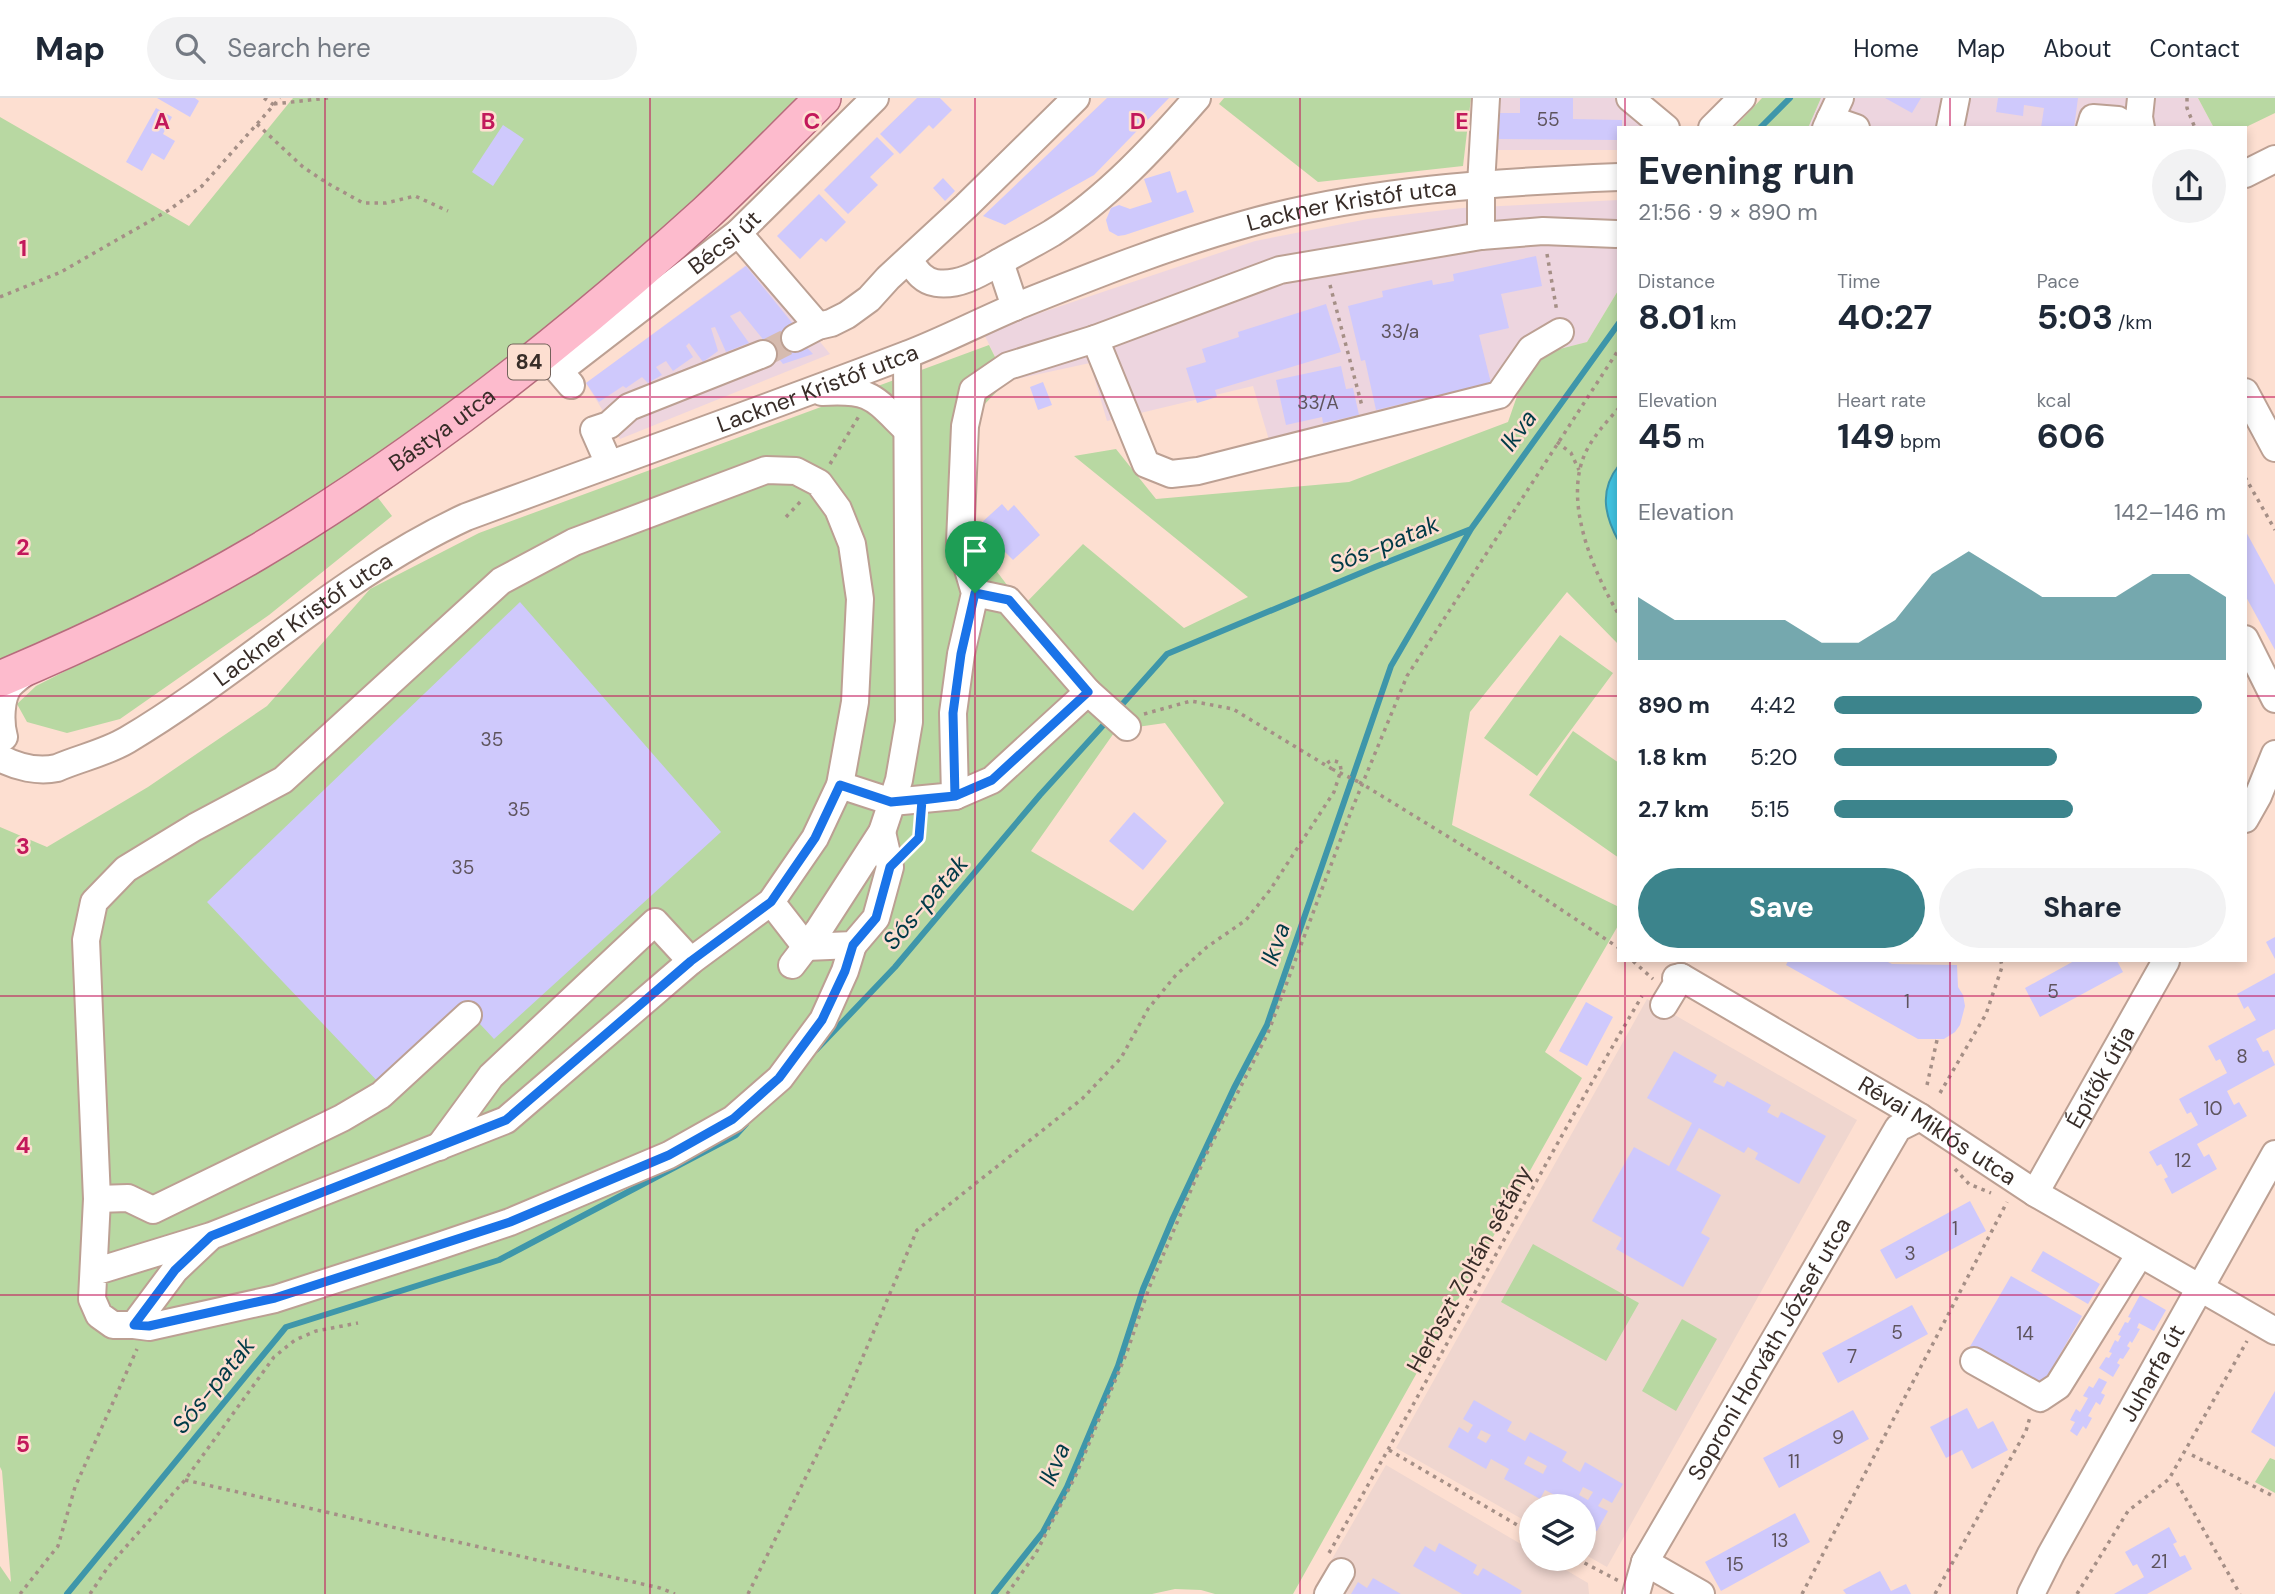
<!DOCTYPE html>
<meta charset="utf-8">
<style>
:root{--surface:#fff;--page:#f2f2f3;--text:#1f2937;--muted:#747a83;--line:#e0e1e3;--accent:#3c848c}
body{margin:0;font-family:"DM Sans",sans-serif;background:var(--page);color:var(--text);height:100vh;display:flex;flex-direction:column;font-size:26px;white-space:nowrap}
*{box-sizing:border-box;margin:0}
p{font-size:23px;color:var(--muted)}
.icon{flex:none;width:38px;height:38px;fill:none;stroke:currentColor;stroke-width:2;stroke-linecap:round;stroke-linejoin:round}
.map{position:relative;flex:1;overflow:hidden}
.drawer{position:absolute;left:1617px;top:28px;width:630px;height:836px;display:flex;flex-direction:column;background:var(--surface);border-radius:0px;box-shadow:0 4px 10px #0003}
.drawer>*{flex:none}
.tools{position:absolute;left:1519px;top:1396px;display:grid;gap:14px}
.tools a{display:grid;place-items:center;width:77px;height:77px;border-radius:50%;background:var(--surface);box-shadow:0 4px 10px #0003;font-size:35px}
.pin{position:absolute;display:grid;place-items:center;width:60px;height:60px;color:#fff;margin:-72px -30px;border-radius:50% 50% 50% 0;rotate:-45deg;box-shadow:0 0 7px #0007}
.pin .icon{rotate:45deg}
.round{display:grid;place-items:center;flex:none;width:74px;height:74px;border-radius:37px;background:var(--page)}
.head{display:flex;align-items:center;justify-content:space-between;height:119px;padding:0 21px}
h1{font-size:38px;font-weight:700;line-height:52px}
.figures{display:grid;grid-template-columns:repeat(3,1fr);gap:10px;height:119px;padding:7px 21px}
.figures div{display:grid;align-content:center}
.figures b{font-size:35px;font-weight:700}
.figures small{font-size:19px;font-weight:400}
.figures p{font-size:19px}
.chart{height:196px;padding:14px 21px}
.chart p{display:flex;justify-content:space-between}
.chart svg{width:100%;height:126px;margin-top:7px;fill:var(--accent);opacity:.7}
.primary-button{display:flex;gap:14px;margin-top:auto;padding:14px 21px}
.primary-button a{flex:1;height:80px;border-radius:42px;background:var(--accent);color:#fff;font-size:28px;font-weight:700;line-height:80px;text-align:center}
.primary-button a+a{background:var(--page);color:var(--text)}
ul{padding:0 21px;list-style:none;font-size:23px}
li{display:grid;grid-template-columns:112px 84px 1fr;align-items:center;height:52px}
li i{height:18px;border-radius:9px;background:var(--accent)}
header{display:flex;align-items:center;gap:42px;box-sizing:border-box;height:98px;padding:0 35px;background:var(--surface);border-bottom:2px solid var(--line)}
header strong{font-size:33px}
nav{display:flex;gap:38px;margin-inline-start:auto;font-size:24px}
.search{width:490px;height:63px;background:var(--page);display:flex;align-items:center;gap:18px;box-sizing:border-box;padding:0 24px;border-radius:38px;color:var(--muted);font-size:26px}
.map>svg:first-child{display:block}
.commercial{fill:#edd5df}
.education{fill:#efd6cf}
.green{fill:#b8d8a2;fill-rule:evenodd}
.water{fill:#41c3e1;stroke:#3e96aa;stroke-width:2}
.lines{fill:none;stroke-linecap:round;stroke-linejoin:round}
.stream{stroke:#3e96aa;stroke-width:6}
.building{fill:#cfc9fc;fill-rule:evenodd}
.minor-tunnel{stroke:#d6bbaf;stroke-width:26;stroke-dasharray:26 13;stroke-linecap:butt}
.minor-casing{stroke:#bca093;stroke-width:30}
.major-casing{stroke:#b76c7d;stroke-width:38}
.path{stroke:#a58f86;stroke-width:3.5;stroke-dasharray:3.5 5;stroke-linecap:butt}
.minor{stroke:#fff;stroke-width:26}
.major{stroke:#fdbbcd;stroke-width:35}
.path-bridge{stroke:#a58f86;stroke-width:3.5;stroke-dasharray:3.5 5;stroke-linecap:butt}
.route-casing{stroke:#fff;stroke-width:14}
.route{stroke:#1a73e8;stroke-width:9}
.grid{fill:none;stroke:#c2185b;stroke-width:2;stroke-opacity:0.55}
.labels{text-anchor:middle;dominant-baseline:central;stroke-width:5;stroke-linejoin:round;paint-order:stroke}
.number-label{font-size:19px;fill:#5e545d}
.shield{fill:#fddfd1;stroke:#73625b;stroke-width:2}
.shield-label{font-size:21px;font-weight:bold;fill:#382d28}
.street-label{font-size:23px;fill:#382d28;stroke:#fddfd1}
.water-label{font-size:24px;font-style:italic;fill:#003a47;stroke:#fddfd1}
.grid-label{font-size:23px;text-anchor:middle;font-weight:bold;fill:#c2185b;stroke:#fddfd1;stroke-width:5;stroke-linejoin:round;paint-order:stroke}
</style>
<header>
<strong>Map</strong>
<div class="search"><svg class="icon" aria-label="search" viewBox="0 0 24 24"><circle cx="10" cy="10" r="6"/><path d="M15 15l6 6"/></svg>Search here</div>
<nav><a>Home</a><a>Map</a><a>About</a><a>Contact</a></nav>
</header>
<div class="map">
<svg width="2275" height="1496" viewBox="0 0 2275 1496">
<rect width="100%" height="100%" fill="#fddfd1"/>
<path class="commercial" d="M1495,0H1615L1653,30H1619V52H1492Z
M1821,0H2198L2214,30H1808Z
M1619,102V191L1587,244L1536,257L1524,278L1269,342L1253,288L1107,323L1090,265L1007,283L983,234L1255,143L1368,121L1462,110Z
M753,162L830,256L620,341L586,285Z"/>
<path class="education" d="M1647,901L1857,1022L1607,1469L1584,1456V1409H1531V1426L1396,1350Z
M1386,1367L1531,1452V1461H1547L1588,1485L1589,1496H1312Z"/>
<path class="green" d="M293,0H805L585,204L333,392L212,463L76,533L0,564V19L189,128Z
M1224,0H1471L1463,68L1318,84L1219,6Z
M1762,0H1821L1808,30H1734Z
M2198,0H2275V15L2244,30H2214Z
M1619,191V367L1615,371C1610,400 1604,417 1619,444V547L1567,494L1470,614L1452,727L1619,809V826L1545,954L1582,980L1293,1496H1215L1201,1492L1175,1491L1152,1496H0V1468L11,1484L2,1373L0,1369V729L47,749L148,689L267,608L370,491L479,435L989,247L1007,283L979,312L973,442L1023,508L1083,446L1184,530L1248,499L1074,358L1116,351L1156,401L1349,384L1508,324L1524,278L1536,257L1587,244ZM1165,625L1224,705L1133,813L1031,753L1116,632Z
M372,392L392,418L269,517L120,621L67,635L27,624L17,606L36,588L250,479Z
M1560,537L1613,575L1537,678L1484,640Z
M1573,633L1619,665V760L1529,697Z
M1533,1146L1639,1205L1606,1263L1501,1204Z
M1682,1221L1717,1241L1676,1313L1642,1293Z
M2270,1360L2275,1362V1395L2255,1384Z"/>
<path class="water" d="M1619,367V444C1604,417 1599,392 1619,367Z"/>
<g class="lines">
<path class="stream" d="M1760,30L1790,0
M1118,611L1167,556L1375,469L1471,431
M816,952L895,869L1040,697L1108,622
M67,1496L286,1229L499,1162L736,1037L746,1026
M994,1496L1043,1434L1067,1389L1118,1268L1143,1191L1173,1120L1234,990L1267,927L1391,568L1471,431L1619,225"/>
</g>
<path class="building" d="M157,0H195L199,3L190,19Z
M917,0H940L952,12L933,31L929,27L900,56L880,36Z
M1107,0H1169L1094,77L1005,127L983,118Z
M1520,0H1573V21L1622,22V30H1619V42L1499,41V15H1520Z
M1885,0H1921L1912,15Z
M1998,0H2078L2074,30H2041L2044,10L2024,7L2023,18L1996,14Z
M156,10L172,19L163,36L175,43L164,62L152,55L142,73L126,64Z
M503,27L524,41L493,88L472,74Z
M877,39L894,56L870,79L878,87L848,116L824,92Z
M1170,73L1177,95L1186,92L1194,114L1125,137L1118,138L1109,133L1106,122L1111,110L1119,107L1130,111L1152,104L1144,81Z
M943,80L955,93L945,103L933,90Z
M819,96L846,124L826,144L821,140L800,161L777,138Z
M1536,158L1542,188L1501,196L1509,230L1479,237L1491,285L1376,312L1365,262L1361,263L1348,208L1383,199L1382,193L1432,182L1433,187L1454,183L1453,176Z
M746,168L794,227L800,242L813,256L783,266L740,213L730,218L749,245L726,254L715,229L711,230L718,253L703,264L689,245L686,248L693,259L673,273L666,263L656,269L662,277L648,285L642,279L626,290L623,288L599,304L586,285Z
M1326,206L1341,254L1215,292L1217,299L1197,305L1186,270L1206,264L1202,251L1239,239L1238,234Z
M1341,268L1346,291L1353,290L1359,317L1323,325L1322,319L1286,327L1276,282Z
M1043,284L1052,307L1038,312L1030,289Z
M1002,406L1008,413L1014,407L1040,437L1013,462L1005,454L999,460L985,444L991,439L980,426Z
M2245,432L2275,487V552L2245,497Z
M520,504L721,734L494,941L466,911L382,988L207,804Z
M1134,714L1167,743L1143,772L1109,743Z
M2275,839V861L2266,844Z
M1788,863H1886L1892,866L1957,867L1958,889L1963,897L1965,908L1960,927L1955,934L1944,941H1918L1786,867Z
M2074,863H2117L2123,874L2040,919L2025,890Z
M2275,875V931L2256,941L2263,954L2268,952L2275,967L2227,993L2234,1007L2239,1004L2247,1018L2197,1046L2204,1059L2209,1056L2217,1071L2172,1096L2164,1081L2168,1079L2161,1066L2157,1068L2149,1054L2198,1027L2191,1014L2187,1016L2179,1001L2227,975L2220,961L2216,963L2208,948L2256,922L2248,908L2244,911L2237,896Z
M1586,904L1613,919L1587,968L1559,953Z
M1674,953L1717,977L1713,984L1724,989L1727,983L1771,1007L1767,1014L1778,1020L1781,1014L1826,1038L1799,1086L1755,1061L1758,1055L1748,1049L1744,1055L1699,1030L1676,1072L1721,1097L1701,1135L1710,1140L1683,1189L1616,1151L1622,1140L1592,1123L1634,1049L1669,1068L1692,1025L1647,1000Z
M1970,1103L1986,1133L1896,1181L1880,1152Z
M2043,1153L2100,1186L2088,1206L2031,1173Z
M2011,1178L2082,1218L2039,1293L1968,1252Z
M2140,1197L2166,1212L2154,1233L2139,1225L2137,1230L2140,1231L2132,1245L2130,1243L2127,1248L2130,1250L2123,1261L2120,1260L2117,1265L2120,1267L2113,1279L2099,1270L2106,1259L2109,1260L2112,1255L2109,1254L2115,1242L2118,1244L2121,1238L2118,1237L2125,1224L2128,1225L2131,1220L2128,1219Z
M1912,1207L1928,1236L1838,1285L1822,1255Z
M2099,1280L2107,1284L2101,1295L2105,1297L2100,1307L2096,1304L2088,1318L2092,1320L2086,1331L2083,1328L2077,1338L2070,1333L2075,1324L2070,1322L2076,1311L2080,1314L2088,1300L2083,1298L2089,1288L2093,1290Z
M2275,1293V1349L2251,1334Z
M1474,1302L1512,1324L1507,1333L1525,1343L1530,1334L1567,1354L1562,1363L1580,1374L1585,1364L1623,1386L1612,1405L1603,1400L1598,1408L1608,1413L1597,1433L1584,1426V1409H1560L1564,1402L1545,1392L1540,1401L1504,1381L1509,1371L1491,1361L1486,1371L1448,1349L1459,1329L1468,1335L1473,1327L1463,1321ZM1481,1332L1491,1337L1486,1345L1477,1340ZM1528,1358L1547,1368L1543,1376L1524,1366ZM1583,1389L1593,1394L1588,1402L1579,1397Z
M1967,1310L1978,1331L1993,1323L2008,1352L1972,1371L1962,1352L1946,1360L1930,1329Z
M1853,1312L1869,1341L1779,1390L1763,1360Z
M1795,1415L1810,1444L1721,1493L1705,1464Z
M2169,1429L2177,1444L2173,1446L2180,1459L2185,1457L2192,1471L2147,1496H2114L2144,1479L2137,1466L2133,1468L2125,1454Z
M1439,1445L1477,1467L1473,1475L1478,1478L1483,1470L1522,1493L1520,1496H1462L1413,1468L1425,1448L1435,1454Z
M1880,1473L1891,1493L1906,1486L1911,1496H1846L1843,1492Z
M1373,1480L1401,1496H1351L1358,1484L1367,1490Z"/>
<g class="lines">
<path class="minor-tunnel" d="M763,256L795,240"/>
<g class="minor-casing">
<g id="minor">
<path d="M1630,0L1666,30"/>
<path d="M2141,0L2139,19L2141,30"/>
<path d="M1830,21L1856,30"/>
<path d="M1712,30L1742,0"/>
<path d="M1826,30L1840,0"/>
<path d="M1950,30L1956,0"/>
<path d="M2090,30L2093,20L2118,22L2131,30"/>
<path d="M2245,76L2275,61"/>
<path d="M738,135L818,228"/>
<path d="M1481,138V87L1486,0"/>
<path d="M909,162C916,172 922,183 936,185C961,189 985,172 1005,161C1021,152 1037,144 1052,135C1107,100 1154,49 1197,0"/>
<path d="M1000,164L1015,209"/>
<path d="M795,240L818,228L831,225L847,217L869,201L888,180L966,108L1076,0"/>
<path d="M1095,241L1146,366L1171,376L1198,373L1499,297L1531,251L1560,234"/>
<path id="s1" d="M571,287L559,273L738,135L875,0"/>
<path d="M822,294C872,291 873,299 907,332"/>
<path d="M2245,294L2275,350"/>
<path d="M609,366L594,332L609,327L629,309L763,256"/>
<path d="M975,495L1008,502L1088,594"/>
<path d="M2245,541L2275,601"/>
<path d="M4,639C0,625 0,599 10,587C16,581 23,576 29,572"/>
<path id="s2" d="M0,660C17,669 38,674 57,670C80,660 105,655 127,642C243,573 342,476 466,419C612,365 760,313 906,257C943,243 979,224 1017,208C1092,178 1167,148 1246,126C1366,92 1494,84 1619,79"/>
<path d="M840,687L892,704L899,682L909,624L907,257"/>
<path d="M955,698L992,682L1088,594L1127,629"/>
<path d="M2245,721L2258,698L2275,656"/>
<path d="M771,804L806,849L853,847L876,820L890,769L882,734"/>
<path d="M792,867L818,833L882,734L892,704L955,698L953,615L961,556L975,495L960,444L965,328L973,292L1008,268L1095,241L1280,172L1481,138L1543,133L1616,136"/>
<path id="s3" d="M1676,880L1681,879L1920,1019L2035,1095L2275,1233"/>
<path d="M1664,907L1681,879"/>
<path d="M439,1049L491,978L655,824L691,863"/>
<path id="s4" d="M2035,1095L2166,863"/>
<path d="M97,1101L128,1100L153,1112L342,1020L381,997L468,917"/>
<path d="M94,1174L211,1138L506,1022L691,863L771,804L815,740L840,687L855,604L860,501L852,446L838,411L819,385L796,373L766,372L574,444L501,483L283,682L195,729L126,771L94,804L86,842L97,1101L92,1201L99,1217L113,1227H134L175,1172L211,1138"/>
<path d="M134,1227L149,1229L275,1201L436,1149L510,1124L669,1057L733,1021L780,980L823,922L845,873L853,847"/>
<path d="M1974,1263L2040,1300L2058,1288L2140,1156"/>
<path d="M1645,1464L1701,1496"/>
<path d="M1328,1496L1341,1474"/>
<path id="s5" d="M1636,1496L1645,1464L1898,1030L1920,1019"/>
<path id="s6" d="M2031,1496L2051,1456L2275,1056"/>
</g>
</g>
<g class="major-casing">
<g id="major">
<path id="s7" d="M0,581C85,545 176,502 256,455C418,359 567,241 706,115C746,78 784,38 823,0"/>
</g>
</g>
<path class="path" d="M264,0L274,7
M2187,0V10L2195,30
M274,6L328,0
M257,26L303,69L327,85L363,105H386L415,98L448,113
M1547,156L1557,214
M1330,187L1362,308
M0,199L61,174L169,112L202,88L280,0
M1619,310C1606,324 1591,341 1584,358C1564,407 1594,475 1619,517
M1557,344L1571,355L1579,372
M830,366L859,318
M2245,379L2275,432
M786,419L802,402
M1144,616L1191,603L1233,611L1332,671
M1359,684L1491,765L1619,850
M908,750L919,740L920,724
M1633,863L1653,881
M1927,987L1937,942
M1940,995L1986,916L2002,869L2001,863
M1955,1071L1969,1086L1991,1095
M1389,1352L1531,1435
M2192,1357L2275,1399
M185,1382L660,1490L675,1496
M2177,1385L2240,1496
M1329,1455C1436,1271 1534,1081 1642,898
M1577,1461L1619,1483
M20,1496L58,1448L75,1389L137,1251
M90,1496L108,1469L185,1382L274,1259L295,1242L316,1233L358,1225
M748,1496L847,1296L917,1132L1082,1001L1121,960L1148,911L1176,877L1207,849L1246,822L1270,792L1334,694L1341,672L1340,665C1333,662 1330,661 1325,668
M1007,1496L1036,1455L1076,1377L1127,1254L1149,1190L1206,1057L1268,935L1352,711L1407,578L1619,251
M1802,1496L2007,1104
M1935,1496L2026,1333L2030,1319
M2077,1496L2128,1413L2169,1381L2247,1243"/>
<use href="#minor" class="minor"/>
<use href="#major" class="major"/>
<path class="path-bridge" d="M1332,671L1359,684"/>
</g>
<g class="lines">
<g class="route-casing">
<path id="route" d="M975,495L961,556L953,615L955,698L922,702L919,740L890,769L876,820L853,847L845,873L822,922L779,980L733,1021L669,1057L510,1124L275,1200L149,1228L134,1227L175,1172L211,1138L506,1022L691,863L771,804L815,740L840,687L891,704L955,698L992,682L1088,594L1009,502L975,495"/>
</g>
<use href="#route" class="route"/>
</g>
<path class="grid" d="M325,0V1496M650,0V1496M975,0V1496M1300,0V1496M1625,0V30M1950,0V30M0,299H1619M2245,299H2275M0,598H1619M2245,598H2275M1625,863V1496M1950,863V1496M0,898H2275M0,1197H2275"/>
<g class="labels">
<g class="number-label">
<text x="1548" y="21">55</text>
<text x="1400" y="233">33/a</text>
<text x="1318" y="304">33/A</text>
<text x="492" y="641">35</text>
<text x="519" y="711">35</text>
<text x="463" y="769">35</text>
<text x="2053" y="893">5</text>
<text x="1907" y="903">1</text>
<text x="2242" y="958">8</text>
<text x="2213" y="1010">10</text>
<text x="2183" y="1062">12</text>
<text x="1955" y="1130">1</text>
<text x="1910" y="1155">3</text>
<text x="1897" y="1234">5</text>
<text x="2025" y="1235">14</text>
<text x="1852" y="1258">7</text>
<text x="1838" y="1339">9</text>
<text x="1794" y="1363">11</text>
<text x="1780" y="1442">13</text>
<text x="2159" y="1463">21</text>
<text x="1735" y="1466">15</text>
</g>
<rect class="shield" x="508" y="246.5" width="42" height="35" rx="5"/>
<g class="shield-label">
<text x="529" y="264">84</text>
</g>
<g class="street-label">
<text stroke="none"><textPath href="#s2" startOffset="1482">Lackner Kristóf utca</textPath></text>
<text stroke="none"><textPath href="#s1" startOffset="228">Bécsi út</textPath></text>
<text stroke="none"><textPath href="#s2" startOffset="915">Lackner Kristóf utca</textPath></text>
<text stroke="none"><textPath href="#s7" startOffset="509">Bástya utca</textPath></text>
<text stroke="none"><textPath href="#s2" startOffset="348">Lackner Kristóf utca</textPath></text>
<text stroke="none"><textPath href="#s4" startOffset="133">Építők útja</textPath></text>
<text stroke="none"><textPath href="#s3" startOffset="304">Révai Miklós utca</textPath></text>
<text transform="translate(1469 1171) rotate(-61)">Herbszt Zoltán sétány</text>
<text stroke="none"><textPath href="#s5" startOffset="280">Soproni Horváth József utca</textPath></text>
<text stroke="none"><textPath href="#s6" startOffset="252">Juharfa út</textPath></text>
</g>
<g class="water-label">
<text transform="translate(1518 332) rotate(-54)">Ikva</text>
<text transform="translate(1384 446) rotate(-22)">Sós-patak</text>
<text transform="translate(925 804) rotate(-49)">Sós-patak</text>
<text transform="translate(1275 846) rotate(-71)">Ikva</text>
<text transform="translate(213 1287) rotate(-51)">Sós-patak</text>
<text transform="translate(1054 1366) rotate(-67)">Ikva</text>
</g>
</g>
<g class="grid-label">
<text x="162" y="31">A</text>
<text x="488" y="31">B</text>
<text x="812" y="31">C</text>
<text x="1138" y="31">D</text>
<text x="1462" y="31">E</text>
<text x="23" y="158">1</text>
<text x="23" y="457">2</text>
<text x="23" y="756">3</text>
<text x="23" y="1055">4</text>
<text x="23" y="1354">5</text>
</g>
</svg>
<div class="tools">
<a><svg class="icon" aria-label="layers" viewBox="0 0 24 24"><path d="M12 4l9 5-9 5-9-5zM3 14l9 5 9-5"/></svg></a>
</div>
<div class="pin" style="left:975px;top:495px;background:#1e9e55"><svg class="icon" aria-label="arrive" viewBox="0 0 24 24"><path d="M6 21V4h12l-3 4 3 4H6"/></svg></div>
<section class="drawer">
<div class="head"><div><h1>Evening run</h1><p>21:56 · 9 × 890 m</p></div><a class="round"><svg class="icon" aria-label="share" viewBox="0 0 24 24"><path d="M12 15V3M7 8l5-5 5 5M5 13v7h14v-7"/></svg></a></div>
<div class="figures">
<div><p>Distance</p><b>8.01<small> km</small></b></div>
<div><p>Time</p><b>40:27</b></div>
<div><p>Pace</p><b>5:03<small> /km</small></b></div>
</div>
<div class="figures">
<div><p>Elevation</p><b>45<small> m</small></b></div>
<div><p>Heart rate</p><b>149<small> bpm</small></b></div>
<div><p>kcal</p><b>606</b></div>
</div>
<div class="chart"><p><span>Elevation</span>142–146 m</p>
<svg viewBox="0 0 160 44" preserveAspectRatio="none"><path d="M0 44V22L10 30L20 30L30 30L40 30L50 38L60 38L70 30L80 14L90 6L100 14L110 22L120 22L130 22L140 14L150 14L160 22V44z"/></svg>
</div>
<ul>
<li><b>890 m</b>4:42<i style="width:94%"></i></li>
<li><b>1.8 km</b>5:20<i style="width:57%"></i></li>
<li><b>2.7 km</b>5:15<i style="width:61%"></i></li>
</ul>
<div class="primary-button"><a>Save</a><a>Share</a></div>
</section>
</div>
